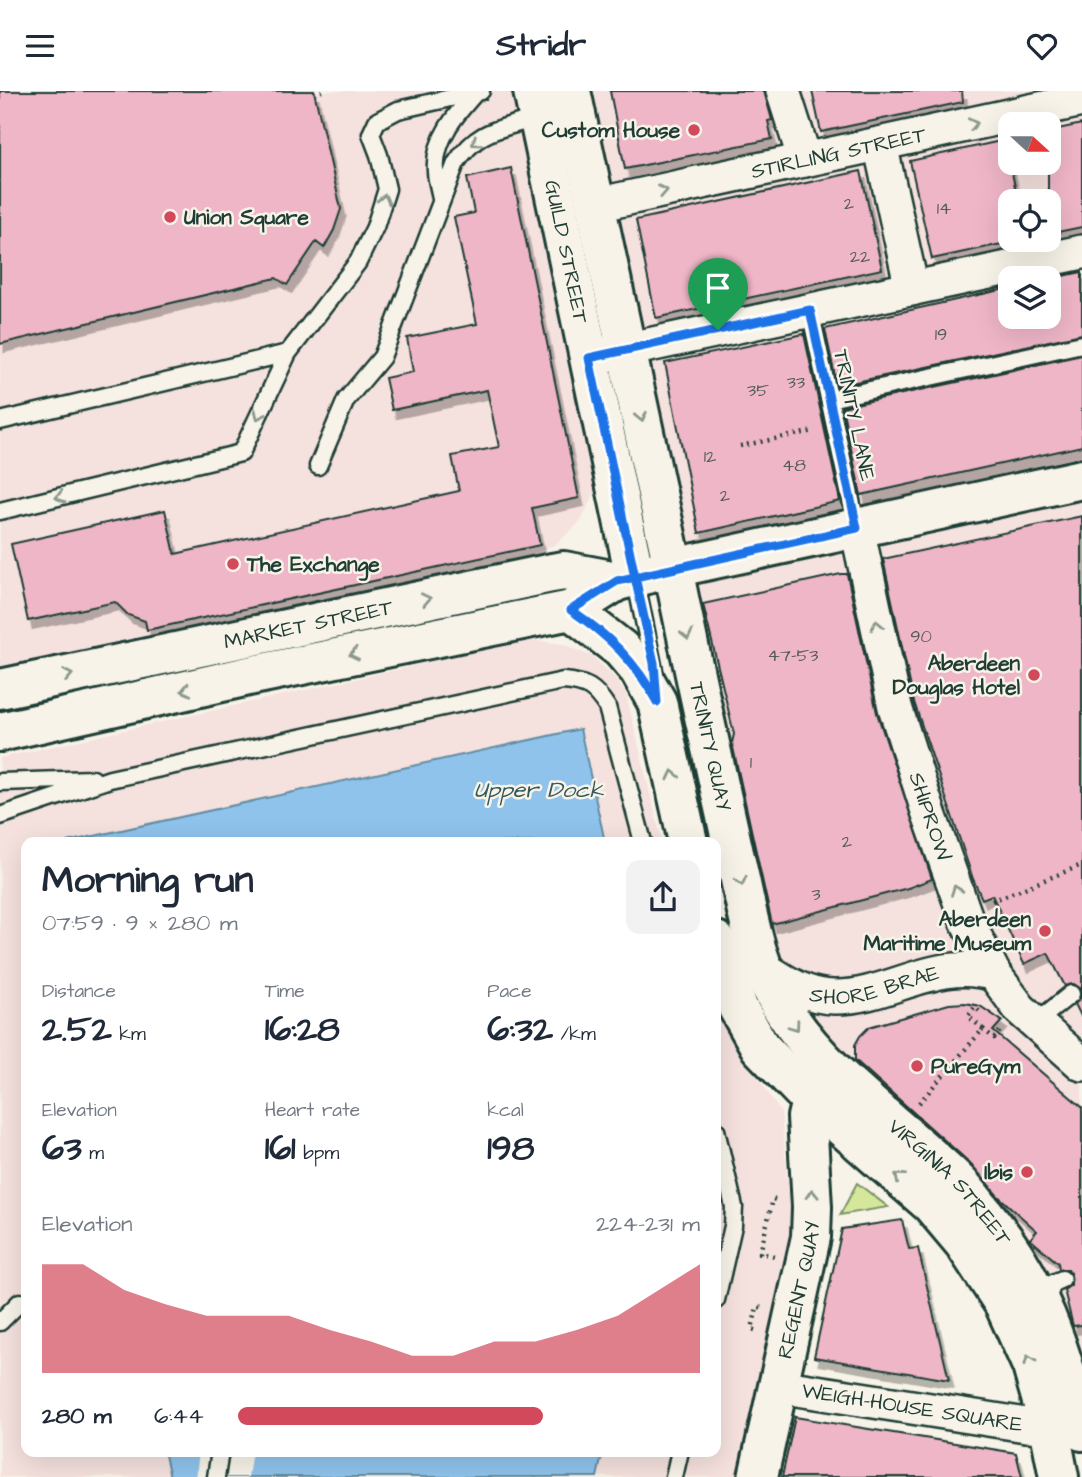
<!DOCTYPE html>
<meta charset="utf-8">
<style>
:root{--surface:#fff;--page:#f2f2f3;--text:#1f2937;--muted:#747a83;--accent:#d1495b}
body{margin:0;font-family:"Architects Daughter",sans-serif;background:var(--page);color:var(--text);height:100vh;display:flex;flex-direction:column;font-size:26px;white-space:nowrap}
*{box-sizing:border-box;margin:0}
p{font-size:23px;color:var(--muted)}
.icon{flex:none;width:38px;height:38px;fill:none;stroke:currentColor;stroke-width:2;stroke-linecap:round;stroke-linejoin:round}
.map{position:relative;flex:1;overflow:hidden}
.sheet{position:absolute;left:21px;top:746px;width:700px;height:620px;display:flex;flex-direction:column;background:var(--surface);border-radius:14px;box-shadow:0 7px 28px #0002}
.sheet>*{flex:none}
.needle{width:46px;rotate:111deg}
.tools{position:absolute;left:998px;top:21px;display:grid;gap:14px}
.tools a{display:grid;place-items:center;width:63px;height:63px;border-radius:14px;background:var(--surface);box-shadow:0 7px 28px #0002;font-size:35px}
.pin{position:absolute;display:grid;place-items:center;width:60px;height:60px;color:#fff;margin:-72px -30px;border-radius:50% 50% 50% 0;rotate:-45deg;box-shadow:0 0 7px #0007}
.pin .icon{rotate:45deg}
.round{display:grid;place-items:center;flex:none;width:74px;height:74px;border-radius:14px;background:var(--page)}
.summary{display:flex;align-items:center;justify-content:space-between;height:119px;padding:0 21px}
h1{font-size:38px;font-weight:800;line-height:52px}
.figures{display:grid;grid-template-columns:repeat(3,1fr);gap:10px;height:119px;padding:7px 21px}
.figures div{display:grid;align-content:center}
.figures b{font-size:35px;font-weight:800}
.figures small{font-size:19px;font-weight:400}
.figures p{font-size:19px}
.chart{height:196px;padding:14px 21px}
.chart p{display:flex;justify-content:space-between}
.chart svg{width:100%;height:126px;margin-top:7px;fill:var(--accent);opacity:.7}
ul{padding:0 21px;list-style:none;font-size:23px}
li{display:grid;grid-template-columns:112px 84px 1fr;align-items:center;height:52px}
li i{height:18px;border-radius:9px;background:var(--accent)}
header{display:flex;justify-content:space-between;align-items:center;height:91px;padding:0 21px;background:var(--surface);font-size:32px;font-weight:800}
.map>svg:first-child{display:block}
.built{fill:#f5e1de;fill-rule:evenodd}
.green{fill:#d5e79b;stroke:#7a9268;stroke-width:2}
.water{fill:#8fc3ec;stroke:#628da2;stroke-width:2}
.pier{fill:#f7f3e8}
.building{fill:#efb6c7;stroke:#1f3d34;stroke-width:2;filter:url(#shadow)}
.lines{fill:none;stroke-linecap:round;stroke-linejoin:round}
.lane-casing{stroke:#1f3d34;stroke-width:21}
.street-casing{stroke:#1f3d34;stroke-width:38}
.secondary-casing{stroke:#1f3d34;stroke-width:44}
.primary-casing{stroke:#1f3d34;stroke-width:44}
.path{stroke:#1f3d34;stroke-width:4.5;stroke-dasharray:2 5;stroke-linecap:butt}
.lane{stroke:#f7f3e8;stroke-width:16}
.street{stroke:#f7f3e8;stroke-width:33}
.secondary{stroke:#f7f3e8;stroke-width:38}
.primary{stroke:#f7f3e8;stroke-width:38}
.oneway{stroke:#8b988e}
.route-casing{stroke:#fff;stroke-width:14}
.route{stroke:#1a73e8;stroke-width:9}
.poi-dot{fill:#d1495b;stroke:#f7f3e8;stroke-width:2.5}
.labels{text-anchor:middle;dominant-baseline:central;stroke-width:5;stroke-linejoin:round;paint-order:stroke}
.number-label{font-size:18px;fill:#535b59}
.poi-label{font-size:21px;font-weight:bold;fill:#1f3d34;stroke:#f7f3e8;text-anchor:end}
.street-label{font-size:21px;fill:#1f3d34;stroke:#f7f3e8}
.water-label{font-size:23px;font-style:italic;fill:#355859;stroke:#f7f3e8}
</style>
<header><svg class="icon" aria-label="menu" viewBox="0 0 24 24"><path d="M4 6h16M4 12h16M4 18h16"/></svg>Stridr<svg class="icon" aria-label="heart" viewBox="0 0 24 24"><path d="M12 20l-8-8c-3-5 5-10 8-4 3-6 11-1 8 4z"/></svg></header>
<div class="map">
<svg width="1082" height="1386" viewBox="0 0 1082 1386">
<defs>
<filter id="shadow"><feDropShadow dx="4.5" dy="8" stdDeviation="0" flood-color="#0004"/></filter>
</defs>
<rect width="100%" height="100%" fill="#f7f3e8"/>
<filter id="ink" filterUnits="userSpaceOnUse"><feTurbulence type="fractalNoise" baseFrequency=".0143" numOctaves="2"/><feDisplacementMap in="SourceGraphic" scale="14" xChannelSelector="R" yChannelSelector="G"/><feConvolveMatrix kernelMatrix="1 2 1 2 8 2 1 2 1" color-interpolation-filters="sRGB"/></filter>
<g filter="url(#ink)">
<path class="built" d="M0,0H1082V1340L805,914L770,843L609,112L600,389L581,430L556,453L433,506L94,579L7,576L0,578ZM1010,33H1048V72H1010ZM1010,110H1048V149H1010ZM1010,187H1048V226H1010Z
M529,549L563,553L593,566L616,588L626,603L662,751H26V1360H716V911L744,965L781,1022L793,1146L739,1386H0V667Z"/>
<path class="green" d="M857,1092L888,1116L840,1124Z"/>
<path class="water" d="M580,638L605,751H67Z
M164,1360H603L597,1386H170Z"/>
<path class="pier" d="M199,1360H252L248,1386H196Z"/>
<path class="building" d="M0,0H314L341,118L334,139L324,157L316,151L287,194L276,187L0,253Z
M610,0H764L772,29L768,30L772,48L625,78Z
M812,0H962L963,11L821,41Z
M1082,33V136L1048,143V40Z
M1005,49L1018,110H1010V149H1020L932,168L910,70Z
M511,77L579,407L532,417L540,454L147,539L145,530L128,524L115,511L28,530L11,453L165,419L175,463L459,400L452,365L499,356L487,299L392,319L385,287L413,281L407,247L477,233L454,126L474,122L467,87Z
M861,80L882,178L656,227L636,129Z
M1082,181V243L837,295L825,238L1010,197V226H1048V188Z
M804,243L840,410L699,442L665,272Z
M1082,264V355L861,404L842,316Z
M1082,425V927L1075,913L1081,906L1080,897L1074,893L1065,895L1048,862L1024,873L992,804L982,808L973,788L914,611L883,468Z
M841,483H847L877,622L932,788L908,797L772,833L732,652L734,643L703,513Z
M965,912L980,915L1002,930L993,940L1082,1016V1234L1073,1235L1064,1199L1071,1194V1183L1068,1179L1059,1178L1058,1172L1030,1148L1037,1140L997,1104L971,1073L855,969V954L860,945L869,936L949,913Z
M902,1129L909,1158L918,1157L949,1289L814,1266L842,1138Z
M795,1326L1016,1362L1022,1386H782Z"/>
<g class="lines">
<g class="lane-casing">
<path id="lane" d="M441,108C440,99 436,89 436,80C433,49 457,22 476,1
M810,219L857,437
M829,308L1082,253
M0,330L288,262
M318,375L346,309L382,266L456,72C480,35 504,39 540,25
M0,420L241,362L288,262L358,171L375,136L387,98L379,64L371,43L377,30L398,19L481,0
M635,486L655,584
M0,691L93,688
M0,725L110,688L563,590C587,592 594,596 607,616L643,751
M1035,932L1071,903
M716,1039L734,1116L733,1135L716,1209
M1045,1214L1053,1192L1062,1188
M0,1231L20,1211
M216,1386L220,1360
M674,1386L680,1360"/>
</g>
<g class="street-casing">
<g id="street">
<path d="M783,0L805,69"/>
<path d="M880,53L912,198"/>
<path id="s1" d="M596,114L1082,9"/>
<path d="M602,264L1082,161"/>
<path id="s2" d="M857,437L895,616L928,720L967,830L994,883L1020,918L1082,973"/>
<path id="s3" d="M762,876C783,890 808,907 836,906C890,906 937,865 994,883"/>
<path id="s4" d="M778,1295L1026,1334L1049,1335"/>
</g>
</g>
<g class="secondary-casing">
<g id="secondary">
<path id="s5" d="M533,0L635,486"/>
<path d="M571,0L673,477L1082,388"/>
<path id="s6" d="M758,1386L811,1146L812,1116L807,1026L811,1009"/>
</g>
</g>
<g class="primary-casing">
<g id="primary">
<path d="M571,519L621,558L639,579L657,611L688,751"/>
<path id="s7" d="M0,598L552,482L564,480L617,490"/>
<path id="s8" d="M0,641L253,584L571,519L617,490L673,477C692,573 713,667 734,762C747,814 753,872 783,918C826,986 898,1033 956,1089C966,1098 974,1110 983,1121C1041,1191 1059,1254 1082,1340"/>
<path d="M716,850L738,917L760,956L811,1009L932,1114L964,1152L1004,1213L1032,1275L1049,1335L1059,1386"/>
</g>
</g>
<path class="path" d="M314,2L322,0
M1018,72L1020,80
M740,355L814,340
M992,810L1082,774
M983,938L994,947L1001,939
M919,1012L983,938L968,925L975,916L979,920
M774,1165L760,1162L773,1108L778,1110
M755,1239L752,1238L757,1216L763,1217"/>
<use href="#lane" class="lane"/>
<use href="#street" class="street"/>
<use href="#secondary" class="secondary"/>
<use href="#primary" class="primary"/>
</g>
<defs><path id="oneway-chevron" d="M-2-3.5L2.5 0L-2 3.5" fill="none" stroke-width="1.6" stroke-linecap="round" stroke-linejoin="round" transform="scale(1.75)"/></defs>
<g class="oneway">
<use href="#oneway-chevron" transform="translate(973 33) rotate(-12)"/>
<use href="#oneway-chevron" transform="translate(476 51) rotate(145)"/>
<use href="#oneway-chevron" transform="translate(663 100) rotate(-12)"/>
<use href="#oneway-chevron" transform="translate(384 108) rotate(-76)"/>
<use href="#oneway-chevron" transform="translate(259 324) rotate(115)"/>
<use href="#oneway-chevron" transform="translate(641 326) rotate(78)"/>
<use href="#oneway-chevron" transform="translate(60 406) rotate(166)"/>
<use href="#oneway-chevron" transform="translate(426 508) rotate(-12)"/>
<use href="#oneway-chevron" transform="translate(877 534) rotate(-102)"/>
<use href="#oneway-chevron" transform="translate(687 544) rotate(78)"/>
<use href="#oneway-chevron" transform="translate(354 563) rotate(168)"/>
<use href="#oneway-chevron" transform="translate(68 584) rotate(-11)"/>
<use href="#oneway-chevron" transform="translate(186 599) rotate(167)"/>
<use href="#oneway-chevron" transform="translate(673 684) rotate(-103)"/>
<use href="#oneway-chevron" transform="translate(741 790) rotate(77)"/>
<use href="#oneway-chevron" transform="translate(956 799) rotate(-110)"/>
<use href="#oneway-chevron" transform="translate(795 935) rotate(54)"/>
<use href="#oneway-chevron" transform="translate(899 1086) rotate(-139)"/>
<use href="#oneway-chevron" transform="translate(812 1103) rotate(-92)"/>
<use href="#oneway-chevron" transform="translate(1029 1269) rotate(-112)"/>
</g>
</g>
<g class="lines" filter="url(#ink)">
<g class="route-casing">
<path id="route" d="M718,239L589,267L635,486L617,490L571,519C608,544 636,571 657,611L654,572L635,486L857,437L810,219L718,239"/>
</g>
<use href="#route" class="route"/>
</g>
<g class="poi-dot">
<circle cx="694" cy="39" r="7"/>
<circle cx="170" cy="126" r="7"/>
<circle cx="233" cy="473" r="7"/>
<circle cx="1034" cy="584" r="7"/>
<circle cx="1045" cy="840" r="7"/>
<circle cx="917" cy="975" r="7"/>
<circle cx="1027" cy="1081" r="7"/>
</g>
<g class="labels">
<g class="number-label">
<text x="849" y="112">2</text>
<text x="944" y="117">14</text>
<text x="860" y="165">22</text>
<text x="941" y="243">19</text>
<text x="796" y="291">33</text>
<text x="758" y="299">35</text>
<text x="710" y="365">12</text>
<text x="794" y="374">48</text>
<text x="725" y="404">2</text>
<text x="921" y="545">90</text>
<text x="793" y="564">47-53</text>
<text x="751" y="671">1</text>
<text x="847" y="750">2</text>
<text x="816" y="803">3</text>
</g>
<g class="poi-label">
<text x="680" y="39">Custom House</text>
<text x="184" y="126" text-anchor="start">Union Square</text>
<text x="247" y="473" text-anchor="start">The Exchange</text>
<text x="1020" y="572">Aberdeen<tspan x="1020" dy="24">Douglas Hotel</tspan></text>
<text x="1031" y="828">Aberdeen<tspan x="1031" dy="24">Maritime Museum</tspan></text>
<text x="931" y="975" text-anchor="start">PureGym</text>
<text x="1013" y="1081">Ibis</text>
</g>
<g class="street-label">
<text stroke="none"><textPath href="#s1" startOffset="248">STIRLING STREET</textPath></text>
<text stroke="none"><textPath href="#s5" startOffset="164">GUILD STREET</textPath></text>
<text transform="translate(854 324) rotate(78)">TRINITY LANE</text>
<text stroke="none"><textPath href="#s7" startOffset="315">MARKET STREET</textPath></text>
<text stroke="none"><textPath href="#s8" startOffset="878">TRINITY QUAY</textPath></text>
<text stroke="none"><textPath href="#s2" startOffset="298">SHIPROW</textPath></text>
<text stroke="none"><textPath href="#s3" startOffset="121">SHORE BRAE</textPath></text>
<text stroke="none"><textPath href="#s8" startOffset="1393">VIRGINIA STREET</textPath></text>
<text stroke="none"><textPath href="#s6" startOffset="192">REGENT QUAY</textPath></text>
<text stroke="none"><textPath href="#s4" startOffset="136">WEIGH-HOUSE SQUARE</textPath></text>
</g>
<g class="water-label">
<text x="539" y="699">Upper Dock</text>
</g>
</g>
</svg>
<div class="tools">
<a><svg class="needle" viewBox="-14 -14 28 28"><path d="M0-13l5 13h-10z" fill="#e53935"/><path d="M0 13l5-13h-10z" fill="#747a83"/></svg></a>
<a><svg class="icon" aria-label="locate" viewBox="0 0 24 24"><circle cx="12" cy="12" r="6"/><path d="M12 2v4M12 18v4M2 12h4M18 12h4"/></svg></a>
<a><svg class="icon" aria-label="layers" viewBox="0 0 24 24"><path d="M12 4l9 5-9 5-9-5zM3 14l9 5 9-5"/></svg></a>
</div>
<div class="pin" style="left:718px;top:239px;background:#1e9e55"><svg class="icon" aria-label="arrive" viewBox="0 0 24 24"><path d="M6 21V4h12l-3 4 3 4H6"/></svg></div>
<section class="sheet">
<div class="summary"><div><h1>Morning run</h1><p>07:59 · 9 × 280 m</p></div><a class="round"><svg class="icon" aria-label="share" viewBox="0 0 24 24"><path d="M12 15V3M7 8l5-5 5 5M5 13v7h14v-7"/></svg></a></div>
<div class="figures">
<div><p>Distance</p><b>2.52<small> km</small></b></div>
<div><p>Time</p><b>16:28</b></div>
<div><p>Pace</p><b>6:32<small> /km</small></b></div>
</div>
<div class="figures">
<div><p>Elevation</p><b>63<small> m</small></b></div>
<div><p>Heart rate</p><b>161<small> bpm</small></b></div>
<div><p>kcal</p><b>198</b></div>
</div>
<div class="chart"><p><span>Elevation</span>224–231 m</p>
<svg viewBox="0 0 160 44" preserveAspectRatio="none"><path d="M0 44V6L10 6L20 15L30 20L40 24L50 24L60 24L70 29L80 33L90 38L100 38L110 33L120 33L130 29L140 24L150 15L160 6V44z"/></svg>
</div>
<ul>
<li><b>280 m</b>6:44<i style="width:66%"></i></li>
</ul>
</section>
</div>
